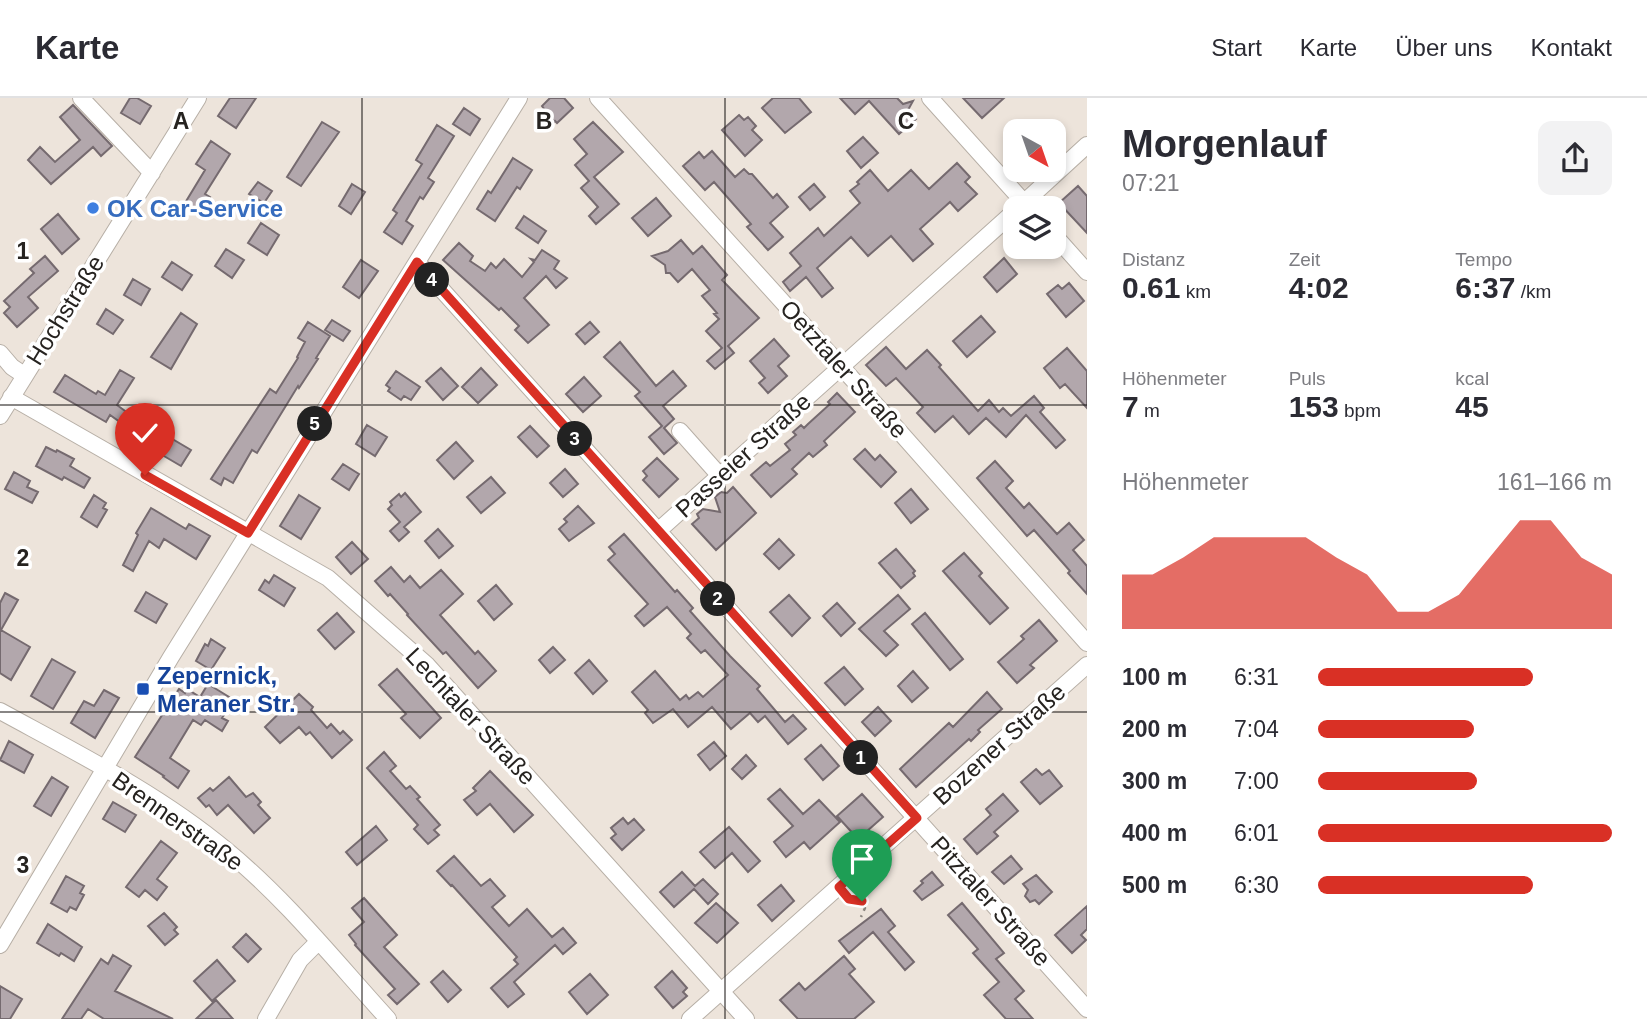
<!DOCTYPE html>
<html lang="de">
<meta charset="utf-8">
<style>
:root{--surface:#fff;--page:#f2f2f3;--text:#2b2b33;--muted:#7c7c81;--line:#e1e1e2;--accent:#d93025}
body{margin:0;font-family:Arial,sans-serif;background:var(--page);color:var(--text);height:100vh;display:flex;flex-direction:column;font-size:26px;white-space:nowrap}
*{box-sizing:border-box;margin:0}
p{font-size:23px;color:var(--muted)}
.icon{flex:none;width:38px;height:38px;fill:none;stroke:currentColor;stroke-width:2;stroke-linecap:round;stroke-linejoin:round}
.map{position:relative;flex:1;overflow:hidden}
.drawer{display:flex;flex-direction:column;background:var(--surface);width:560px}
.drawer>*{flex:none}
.needle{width:46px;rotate:140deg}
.tools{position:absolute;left:1003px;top:21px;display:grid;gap:14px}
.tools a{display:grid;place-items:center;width:63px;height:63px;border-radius:14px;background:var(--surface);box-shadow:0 4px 10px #0003;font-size:35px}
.pin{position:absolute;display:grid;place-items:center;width:60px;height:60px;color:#fff;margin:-72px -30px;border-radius:50% 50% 50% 0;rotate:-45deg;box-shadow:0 0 7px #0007}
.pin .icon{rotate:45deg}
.km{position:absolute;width:35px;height:35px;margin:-18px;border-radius:50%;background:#222;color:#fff;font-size:19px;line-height:35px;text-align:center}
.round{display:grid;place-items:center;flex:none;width:74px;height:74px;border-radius:14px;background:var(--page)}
.headline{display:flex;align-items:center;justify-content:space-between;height:119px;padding:0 35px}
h1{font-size:38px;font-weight:700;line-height:52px}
.figures{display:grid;grid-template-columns:repeat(3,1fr);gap:10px;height:119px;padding:7px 35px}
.figures div{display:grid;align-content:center}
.figures b{font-size:30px;font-weight:700}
.figures small{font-size:19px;font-weight:400}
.figures p{font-size:19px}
.chart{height:196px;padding:14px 35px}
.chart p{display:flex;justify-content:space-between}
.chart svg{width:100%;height:126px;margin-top:7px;fill:var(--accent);opacity:.7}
ul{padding:0 35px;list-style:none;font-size:23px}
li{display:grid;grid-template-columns:112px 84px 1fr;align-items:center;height:52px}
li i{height:18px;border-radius:9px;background:var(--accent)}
header{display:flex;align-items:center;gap:42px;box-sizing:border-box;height:98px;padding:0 35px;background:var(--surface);border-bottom:2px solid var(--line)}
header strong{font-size:33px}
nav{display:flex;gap:38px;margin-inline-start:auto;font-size:24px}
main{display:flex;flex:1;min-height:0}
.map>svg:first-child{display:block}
.building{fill:#b2a7ac;stroke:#756a6f;stroke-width:2}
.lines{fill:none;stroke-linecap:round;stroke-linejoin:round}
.minor-casing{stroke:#b7afa6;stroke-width:18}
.path{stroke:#8a847e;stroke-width:2.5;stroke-dasharray:5 5;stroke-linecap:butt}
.minor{stroke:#fff;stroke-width:16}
.route-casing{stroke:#fff;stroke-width:14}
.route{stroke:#d93025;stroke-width:9}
.grid{fill:none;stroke:#262320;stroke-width:2;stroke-opacity:0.55}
.shop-dot{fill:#3f7fe0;stroke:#fff;stroke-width:2.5}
.transit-dot{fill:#1a4fb4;stroke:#fff;stroke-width:2.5}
.labels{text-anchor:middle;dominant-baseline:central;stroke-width:7;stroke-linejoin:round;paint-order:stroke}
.shop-label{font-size:24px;font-weight:bold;fill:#366cbe;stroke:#fff;text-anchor:start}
.street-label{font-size:24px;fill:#262320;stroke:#fff}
.transit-label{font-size:24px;font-weight:bold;fill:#164399;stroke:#fff;text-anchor:start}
.grid-label{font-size:23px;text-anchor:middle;font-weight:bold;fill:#262320;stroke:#fff;stroke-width:7;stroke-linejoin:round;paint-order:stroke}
</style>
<header>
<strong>Karte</strong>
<nav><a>Start</a><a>Karte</a><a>Über uns</a><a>Kontakt</a></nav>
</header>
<main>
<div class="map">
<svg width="1087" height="921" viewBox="0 0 1087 921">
<rect width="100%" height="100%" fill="#ede4db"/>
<path class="building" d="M130,0H137L151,8L140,26L121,15Z
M230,0H256L236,30L218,18Z
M550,0H564L573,10L557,25L555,23L548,30L537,19L545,12L542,8Z
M773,0H799L811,14L785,35L762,10Z
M840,0H897L903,6L913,3L908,12L916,21L899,36L869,3L855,16Z
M963,0H1004L982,20Z
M73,7L112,48L101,58L93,49L51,86L28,62L40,49L55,64L80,42L60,19Z
M464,10L480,21L470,37L453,26Z
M739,17L744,22L748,19L756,28L752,32L762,42L745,58L722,32Z
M322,24L339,34L301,88L287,79Z
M593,24L623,54L594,79L619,106L596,126L589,118L598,109L581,90L589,83L575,67L587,56L574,41Z
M437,27L454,38L428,80L434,84L423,101L420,99L406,123L413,128L402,146L384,134L397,115L393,112L422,66L416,62Z
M863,39L878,55L861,70L847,53Z
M211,43L230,56L205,96L210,99L200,115L185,105L205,72L196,66Z
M712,53L735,79L744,71L749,76H752L773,100L777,96L788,109L770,125L783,139L768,152L747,129L751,126L714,84L705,92L683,68L699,54L704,60Z
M513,60L532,72L520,91L517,89L495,123L477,111L488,93L491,95Z
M957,65L970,79L965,84L977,96L958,113L950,104L920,131L933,146L913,163L891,138L868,158L851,139L817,170L833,190L822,199L806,179L790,193L783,184L801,168L790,155L818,130L824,138L860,105L850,93L859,86L857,84L870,72L888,93L911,72L929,91Z
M258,84L272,93L264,105L249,96Z
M352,86L365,94L351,116L339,108Z
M814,86L825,99L810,112L799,99Z
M1078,88L1087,98V135L1059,105Z
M656,100L671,118L648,138L632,120Z
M58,116L79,141L62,156L41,131Z
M524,118L546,133L538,145L516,130Z
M261,125L279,137L267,157L248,145Z
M681,142L693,156L702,148L727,177L722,182L759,220L728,248L734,255L715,271L707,263L722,250L706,233L719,221L714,216L717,215L702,198L710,192L692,171L678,184L670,175H666L665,167L652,158L668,153Z
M459,145L473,158L470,163L485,173L491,165L496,170L504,161L522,179L534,164L531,161L535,162L542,152L559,163L554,171L567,180L556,190L546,178L524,200L549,227L528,245L515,232L519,228L501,210L499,212L443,162Z
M226,151L244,162L232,180L215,168Z
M45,158L58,173L28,199L38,210L17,229L4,215L10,209L4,203L34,175L30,171Z
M1004,160L1017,176L997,194L984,179Z
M361,162L378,173L359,200L343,189Z
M172,164L192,177L182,192L162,179Z
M133,181L150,191L141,207L124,197Z
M1069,185L1084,203L1066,219L1047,196L1058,187L1062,191Z
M106,211L123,222L113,236L97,226Z
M181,215L197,226L171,271L151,259Z
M981,218L995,234L967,259L953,243Z
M332,222L350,233L343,243L325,232Z
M308,224L330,238L316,260L318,261L299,290L298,288L257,355L252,352L233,385L224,380L221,387L211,381L270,291L276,295L298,260L297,259L305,244L298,240Z
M590,224L599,234L585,246L576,236Z
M774,241L789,258L778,268L787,278L768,295L759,285L765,280L750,263Z
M620,244L656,288L673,273L686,288L663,308L674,321L664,330L677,345L664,356L649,339L662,328L635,298L640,294L604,259Z
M886,249L906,271L927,252L941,267L939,269L978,313L989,302L999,314L1003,310L1011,318L1034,298L1044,310L1040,314L1065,342L1056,350L1026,317L1006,339L986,320L969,336L953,318L935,334L917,315L923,309L896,280L886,288L866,267Z
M1067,250L1087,273V310L1065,286L1060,290L1044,270Z
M441,270L458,288L443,302L426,283Z
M481,270L497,287L478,305L462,289Z
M120,272L134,280L117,307L144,327L145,325L191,352L181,368L135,341L138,337L110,317L106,324L54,294L65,277L96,296L98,293L105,297Z
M396,273L420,289L411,302L404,298L401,302L388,293L390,290L386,287Z
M584,279L601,298L583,314L566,296Z
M837,295L855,314L824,343L827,347L813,359L809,355L792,371L797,376L771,399L751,377L766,364L770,368L790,352L785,346L796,337L793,334L801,327L804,330L808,326L830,306L828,304Z
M367,327L387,339L375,358L356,346Z
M530,328L549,348L537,359L518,339Z
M456,344L473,363L454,381L437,362Z
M46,349L56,354L57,352L74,361L70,368L90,380L84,390L64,379L62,382L36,368Z
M865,351L875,362L880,357L896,374L881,389L854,361Z
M657,360L678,381L659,399L643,382L647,378L643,373Z
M995,363L1013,383L1006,390L1024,410L1029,405L1057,436L1069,425L1084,442L1073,452L1087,468V496L1068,475L1070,473L1034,432L1027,438L977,380Z
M343,366L359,376L349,392L332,381Z
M565,371L578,386L563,399L550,385Z
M14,374L30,383L27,389L38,394L32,405L5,391Z
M491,379L505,395L481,415L467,399Z
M733,389L756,415L716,452L692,426L699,420L697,416L703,411L720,414L715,399L721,394L727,395Z
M911,391L928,411L911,425L895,405Z
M405,395L421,414L404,429L409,434L399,443L390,433L400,424L388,411L392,407L390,404L399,396L401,399Z
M94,397L106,405L103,410L107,412L97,429L81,419Z
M299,397L320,410L301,441L280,428Z
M578,408L594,425L569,443L559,431L567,424L564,421Z
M151,410L186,431L189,426L210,438L196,461L164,441L159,450L149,443L133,473L123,467L138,437L136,435Z
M438,431L453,448L439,460L425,443Z
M624,436L675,494L677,492L693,510L690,513L730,558L760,588L757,591L785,624L793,617L806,631L788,646L765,618L758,624L750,615L731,631L712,609L688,629L673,611L653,625L645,615L648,612L632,594L655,573L680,602L686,597L689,601L698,594L703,599L728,577L705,552L701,555L687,540L691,536L667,509L644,528L635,518L648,506L608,462L615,456L609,449Z
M779,441L794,457L779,471L764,456Z
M352,444L368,461L351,476L336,459Z
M896,451L915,473L913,475L915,478L901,490L879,465Z
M964,455L982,475L979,478L1008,510L990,526L943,473Z
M391,469L404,484L410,478L420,490L441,472L463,496L440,517L475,556L478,553L496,573L478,590L446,554L443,556L407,517L408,516L390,496L388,498L375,483Z
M274,477L295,490L284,508L259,492L265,482L269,485Z
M496,487L512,506L494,522L478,503Z
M146,494L167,506L156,525L135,513Z
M5,495L18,502L1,532L30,549L11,582L0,575V505Z
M789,497L810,520L792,538L770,514Z
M898,497L910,511L884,533L898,547L886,558L859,531Z
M837,505L855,525L841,538L823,518Z
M337,515L354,534L335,551L318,532Z
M925,515L963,561L950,572L912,526Z
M1039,522L1057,543L1030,567L1034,570L1017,585L998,564L1024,541L1021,538Z
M211,541L225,550L211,572L196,563L205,546L208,548Z
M553,549L565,562L550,575L539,562Z
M52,561L75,574L53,611L31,598Z
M589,562L607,583L593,596L575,575Z
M844,569L863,591L845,607L825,585Z
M397,571L441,620L420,640L401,620L406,616L379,587Z
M913,573L928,590L912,604L898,588Z
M208,586L234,602L222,620L228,623L222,633L205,622L201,627L193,622L170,660L189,673L178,690L163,679L164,678L135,659L179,591L185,595L187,591L200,599Z
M104,592L119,600L95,640L71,625L84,603L94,608Z
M987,594L1002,611L978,632L980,634L971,643L969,641L916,689L900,671L949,625L953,629Z
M299,596L313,609L311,612L327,630L331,626L340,636L343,633L352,642L332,660L310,634L306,637L299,629L280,645L265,629Z
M878,609L891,623L875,638L862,624Z
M9,643L33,657L24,675L0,662Z
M714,644L726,658L710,672L698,657Z
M821,647L839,668L823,682L805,661Z
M384,654L396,668L390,673L406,691L410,688L420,699L417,701L440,727L434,732L439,737L428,746L414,731L418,727L367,670Z
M746,657L756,668L742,681L732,671Z
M1036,671L1042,677L1049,672L1062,688L1040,706L1021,684Z
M490,673L533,717L514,734L490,706L477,717L464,702L476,693L473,690Z
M52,679L68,689L51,718L34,708Z
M229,679L246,699L253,695L261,704L258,707L270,720L254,735L228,707L217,717L209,707L206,709L198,700L210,690L213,693Z
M780,691L803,716L819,702L840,724L810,751L804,744L786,759L774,744L793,728L768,701Z
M862,696L883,719L858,741L837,718Z
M1003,696L1018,713L994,734L998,738L977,756L964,741L991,717L986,711Z
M113,704L136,717L125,734L103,721Z
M623,720L628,726L634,721L644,732L622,752L611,740L616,736L611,730Z
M376,728L387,742L357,767L346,754Z
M729,729L760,763L748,774L732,755L715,770L700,754Z
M161,743L177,755L157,781L167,789L157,802L145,792L139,799L126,789Z
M454,758L481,788L490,781L505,798L492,809L509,828L527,811L552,839L563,830L576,845L563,856L555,847L514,884L524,896L508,909L491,890L518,866L514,862L517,859L452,787L451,788L437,773Z
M1011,758L1022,771L1004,786L992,774Z
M682,774L695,788L703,781L718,796L708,806L694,791L674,809L660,794Z
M932,774L943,787L922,802L914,793L923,785L921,783Z
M1036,777L1052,794L1039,806L1035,802L1030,804L1025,798L1028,792L1023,786Z
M66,778L84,788L80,795L84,797L76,812L70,809L67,814L51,805Z
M781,787L794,803L772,823L758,807Z
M364,800L397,837L384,849L419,886L397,906L388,897L395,891L355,847L356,846L349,837L364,824L352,810Z
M716,805L738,825L717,845L695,825Z
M962,805L1004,855L996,861L1024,893L1015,901L1033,921H1006L984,897L999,884L973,855L978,851L948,817Z
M1087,808V831L1081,837L1086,842L1072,855L1055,837Z
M881,811L895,828L888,834L914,864L905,872L873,834L849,855L839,843Z
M164,815L177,829L174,832L178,836L165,847L148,828Z
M48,826L82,849L74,863L61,855L59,858L37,845Z
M246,836L261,851L248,864L233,849Z
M113,857L131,868L115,893L173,921H104L88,911L81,921H62L101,861L108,866Z
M844,858L855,871L849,876L874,904L854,921H798L780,902L799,885L805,892Z
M217,862L235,883L212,903L194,883Z
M443,873L461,892L448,904L431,884Z
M672,873L687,890L683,894L687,898L673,910L655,889Z
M590,876L608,897L587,916L569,894Z
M0,888L22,901L10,921H0Z
M216,902L233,921H196Z"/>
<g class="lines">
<g class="minor-casing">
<path id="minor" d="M81,0L152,75
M598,0L875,306L1087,545
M930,0L1029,110
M1018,110L1087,47
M1054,137L1087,174
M417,164L1087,911
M0,255L12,269L24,277
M11,299L328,480L427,567L746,921
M0,318L198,0
M680,333L720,378
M658,433L1015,113
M0,613C77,655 159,696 226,752C286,801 336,864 388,921
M0,847L171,559L519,0
M266,921L300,862L318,844
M690,921L1087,567"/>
</g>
<path class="path" d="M848,800L862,803L865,810L861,819"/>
<use href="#minor" class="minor"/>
</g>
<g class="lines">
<g class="route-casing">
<path id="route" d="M145,377L248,435L417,164L917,720L839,789L849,801L862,803"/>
</g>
<use href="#route" class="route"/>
</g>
<path class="grid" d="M362,0V921M725,0V921M0,307H1087M0,614H1087"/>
<circle class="shop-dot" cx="93" cy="110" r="7"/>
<rect class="transit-dot" x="136" y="584" width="14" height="14" rx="3.5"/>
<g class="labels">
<g class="shop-label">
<text x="107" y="110">OK Car-Service</text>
</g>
<g class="street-label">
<text transform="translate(65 212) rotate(-58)">Hochstraße</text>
<text transform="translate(844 271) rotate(48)">Oetztaler Straße</text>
<text transform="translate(743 357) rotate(-42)">Passeier Straße</text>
<text transform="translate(471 618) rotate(47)">Lechtaler Straße</text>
<text transform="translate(999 646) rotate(-42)">Bozener Straße</text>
<text transform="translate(178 723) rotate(35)">Brennerstraße</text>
<text transform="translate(991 803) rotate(48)">Pitztaler Straße</text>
</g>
<g class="transit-label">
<text x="157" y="577">Zepernick,<tspan x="157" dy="28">Meraner Str.</tspan></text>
</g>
</g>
<g class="grid-label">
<text x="181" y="31">A</text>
<text x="544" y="31">B</text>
<text x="906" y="31">C</text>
<text x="23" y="161">1</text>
<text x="23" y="468">2</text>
<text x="23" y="775">3</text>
</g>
</svg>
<div class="tools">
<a><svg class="needle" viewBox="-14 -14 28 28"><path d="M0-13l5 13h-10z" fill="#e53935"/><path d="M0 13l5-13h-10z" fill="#7c7c81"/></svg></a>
<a><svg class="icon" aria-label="layers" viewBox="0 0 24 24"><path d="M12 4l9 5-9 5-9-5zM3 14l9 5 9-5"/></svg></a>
</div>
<div class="pin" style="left:862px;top:803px;background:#1e9e55"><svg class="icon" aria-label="arrive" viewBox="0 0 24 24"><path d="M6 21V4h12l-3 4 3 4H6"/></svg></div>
<div class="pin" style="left:145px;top:377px;background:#d93025"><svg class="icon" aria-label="check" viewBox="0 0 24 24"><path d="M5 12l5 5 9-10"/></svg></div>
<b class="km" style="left:861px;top:660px">1</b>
<b class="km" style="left:718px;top:501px">2</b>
<b class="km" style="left:575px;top:341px">3</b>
<b class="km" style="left:432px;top:182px">4</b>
<b class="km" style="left:315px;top:326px">5</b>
</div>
<section class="drawer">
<div class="headline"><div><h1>Morgenlauf</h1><p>07:21</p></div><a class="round"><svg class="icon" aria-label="share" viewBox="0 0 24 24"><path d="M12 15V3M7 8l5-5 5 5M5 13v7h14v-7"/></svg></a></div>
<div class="figures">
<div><p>Distanz</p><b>0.61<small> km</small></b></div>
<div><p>Zeit</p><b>4:02</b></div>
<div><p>Tempo</p><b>6:37<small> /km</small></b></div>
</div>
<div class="figures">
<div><p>Höhenmeter</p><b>7<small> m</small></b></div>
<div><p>Puls</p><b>153<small> bpm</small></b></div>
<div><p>kcal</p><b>45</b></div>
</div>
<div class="chart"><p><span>Höhenmeter</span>161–166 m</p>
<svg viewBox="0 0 160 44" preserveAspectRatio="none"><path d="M0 44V25L10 25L20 19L30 12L40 12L50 12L60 12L70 19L80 25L90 38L100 38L110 32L120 19L130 6L140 6L150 19L160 25V44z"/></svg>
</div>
<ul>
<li><b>100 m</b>6:31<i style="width:73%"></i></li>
<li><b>200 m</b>7:04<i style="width:53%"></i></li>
<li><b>300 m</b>7:00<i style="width:54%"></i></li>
<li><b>400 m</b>6:01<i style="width:100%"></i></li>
<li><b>500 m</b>6:30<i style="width:73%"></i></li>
</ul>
</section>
</main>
